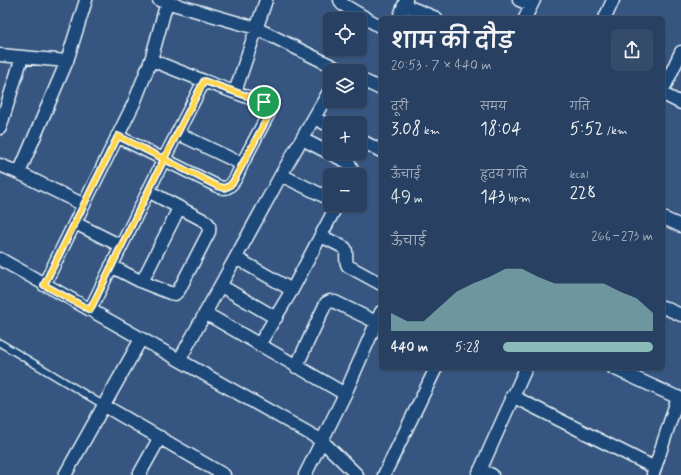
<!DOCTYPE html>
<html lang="hi">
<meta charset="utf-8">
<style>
:root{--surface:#284061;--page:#344b6a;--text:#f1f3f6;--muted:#a5afbd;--line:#445976;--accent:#8bbbb9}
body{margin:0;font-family:Mynerve,"Playpen Sans Deva",sans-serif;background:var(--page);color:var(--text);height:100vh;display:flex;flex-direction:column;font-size:15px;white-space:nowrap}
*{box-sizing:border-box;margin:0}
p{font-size:13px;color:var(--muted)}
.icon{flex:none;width:22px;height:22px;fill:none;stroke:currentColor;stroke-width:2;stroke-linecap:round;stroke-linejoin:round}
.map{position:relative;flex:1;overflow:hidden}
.details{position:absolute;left:379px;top:16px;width:286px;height:354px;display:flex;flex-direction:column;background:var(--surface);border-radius:6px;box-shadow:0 1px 3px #0004,0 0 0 1px var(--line)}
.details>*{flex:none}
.buttons{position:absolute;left:323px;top:12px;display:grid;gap:8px}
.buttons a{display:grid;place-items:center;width:44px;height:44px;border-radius:6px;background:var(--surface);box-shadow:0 1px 3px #0004,0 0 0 1px var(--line);font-size:20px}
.pin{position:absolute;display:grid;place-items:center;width:34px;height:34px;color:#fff;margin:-17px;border:2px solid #fff;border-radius:50%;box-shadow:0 1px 4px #0007}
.round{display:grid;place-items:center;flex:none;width:42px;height:42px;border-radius:6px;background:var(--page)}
.headline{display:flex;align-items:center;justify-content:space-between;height:68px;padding:0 12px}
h1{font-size:22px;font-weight:600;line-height:30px}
.figures{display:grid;grid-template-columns:repeat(3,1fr);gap:6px;height:68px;padding:4px 12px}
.figures div{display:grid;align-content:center}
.figures b{font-size:17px;font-weight:600}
.figures small{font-size:11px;font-weight:400}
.figures p{font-size:11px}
.chart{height:112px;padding:8px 12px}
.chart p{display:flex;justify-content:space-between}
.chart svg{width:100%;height:72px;margin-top:4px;fill:var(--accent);opacity:.7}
ul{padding:0 12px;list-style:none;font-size:13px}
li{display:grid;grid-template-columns:64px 48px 1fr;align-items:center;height:30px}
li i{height:10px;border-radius:5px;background:var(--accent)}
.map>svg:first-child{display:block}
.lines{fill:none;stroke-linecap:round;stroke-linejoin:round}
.lane-casing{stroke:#e8f1f8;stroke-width:9}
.street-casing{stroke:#e8f1f8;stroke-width:15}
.lane{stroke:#1f4a7a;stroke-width:6}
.street{stroke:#1f4a7a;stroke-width:12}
.route-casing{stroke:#fff;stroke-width:8}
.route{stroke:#ffd54a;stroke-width:5}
</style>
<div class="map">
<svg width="681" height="475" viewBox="0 0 681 475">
<rect width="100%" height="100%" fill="#365681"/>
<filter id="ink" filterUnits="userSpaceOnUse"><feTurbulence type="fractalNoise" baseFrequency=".025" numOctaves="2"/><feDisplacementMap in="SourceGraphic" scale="8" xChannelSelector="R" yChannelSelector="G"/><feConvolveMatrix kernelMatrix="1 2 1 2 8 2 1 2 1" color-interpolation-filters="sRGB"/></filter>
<g filter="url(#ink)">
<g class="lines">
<g class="lane-casing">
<path id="lane" d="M0,343L105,406"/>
</g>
<g class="street-casing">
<path id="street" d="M159,0L256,28L342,71
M340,0L342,4L347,7L381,27
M519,0L531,5
M404,5L436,18
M399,18L406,0
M525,18L534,0
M605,18L613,0
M0,55L67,61
M360,79L381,89
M663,90L681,52
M235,92L266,0
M663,94L681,103
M314,118L330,126
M0,128L22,57
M177,133L242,164L269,113V107L264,103L204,81
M117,136L217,186C220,187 222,188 224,188C233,188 239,171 242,164
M302,139L349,163L352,169V175
M360,140L381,151
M0,165L19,173L84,205
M19,173L67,61L86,0
M281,175L330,199
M663,218L681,226
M75,223L121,246
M321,236L345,248C348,253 344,260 348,266L381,284
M236,258L292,290L337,205
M0,259L321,440L357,475
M111,266L142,282L170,293L175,294L179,290L209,232C210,225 209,223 203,220L148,191
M142,282L179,208
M44,285L134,103L151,60L167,2
M221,286L276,318
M663,307L681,315
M90,310L164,159L204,81L151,60
M205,313L345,394
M259,345L292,290
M180,359L281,175L330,90
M296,367L326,303L330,301L335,302L376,322
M613,368L681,399
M512,396L655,468
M105,406L224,475
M480,470L492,475
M653,474L678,397
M65,475L141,339
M139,475L160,437
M305,475L345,394L381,312
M384,475L436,368
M478,475L526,368"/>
</g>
<use href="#lane" class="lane"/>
<use href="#street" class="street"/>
</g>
</g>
<g class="lines" filter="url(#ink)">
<g class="route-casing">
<path id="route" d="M264,102L204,81L164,159L118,136L44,285L90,310L164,159L217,186L224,188L229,186L233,182L270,113L269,107L264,102"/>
</g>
<use href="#route" class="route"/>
</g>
</svg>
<div class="buttons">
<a><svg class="icon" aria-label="locate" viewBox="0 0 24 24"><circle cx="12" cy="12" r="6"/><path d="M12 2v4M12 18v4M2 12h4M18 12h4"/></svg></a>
<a><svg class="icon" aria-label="layers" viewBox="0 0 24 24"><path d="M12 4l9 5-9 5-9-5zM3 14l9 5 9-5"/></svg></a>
<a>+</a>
<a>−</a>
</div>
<div class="pin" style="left:264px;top:102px;background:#1e9e55"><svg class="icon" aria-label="arrive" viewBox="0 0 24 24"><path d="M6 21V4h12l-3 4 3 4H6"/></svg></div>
<section class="details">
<div class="headline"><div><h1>शाम की दौड़</h1><p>20:53 · 7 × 440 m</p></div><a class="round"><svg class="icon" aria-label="share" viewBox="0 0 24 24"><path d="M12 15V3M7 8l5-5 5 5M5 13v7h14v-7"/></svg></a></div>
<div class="figures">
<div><p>दूरी</p><b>3.08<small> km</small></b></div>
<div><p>समय</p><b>18:04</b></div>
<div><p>गति</p><b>5:52<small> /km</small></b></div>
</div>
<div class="figures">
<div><p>ऊँचाई</p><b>49<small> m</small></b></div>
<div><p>हृदय गति</p><b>143<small> bpm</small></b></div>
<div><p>kcal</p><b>228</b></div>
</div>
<div class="chart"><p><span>ऊँचाई</span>266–273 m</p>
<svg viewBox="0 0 160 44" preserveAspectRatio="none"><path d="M0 44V33L10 38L20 38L30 29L40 20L50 15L60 11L70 6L80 6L90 11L100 15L110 15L120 15L130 15L140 20L150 24L160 33V44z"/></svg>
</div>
<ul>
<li><b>440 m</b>5:28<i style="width:100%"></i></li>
</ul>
</section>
</div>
